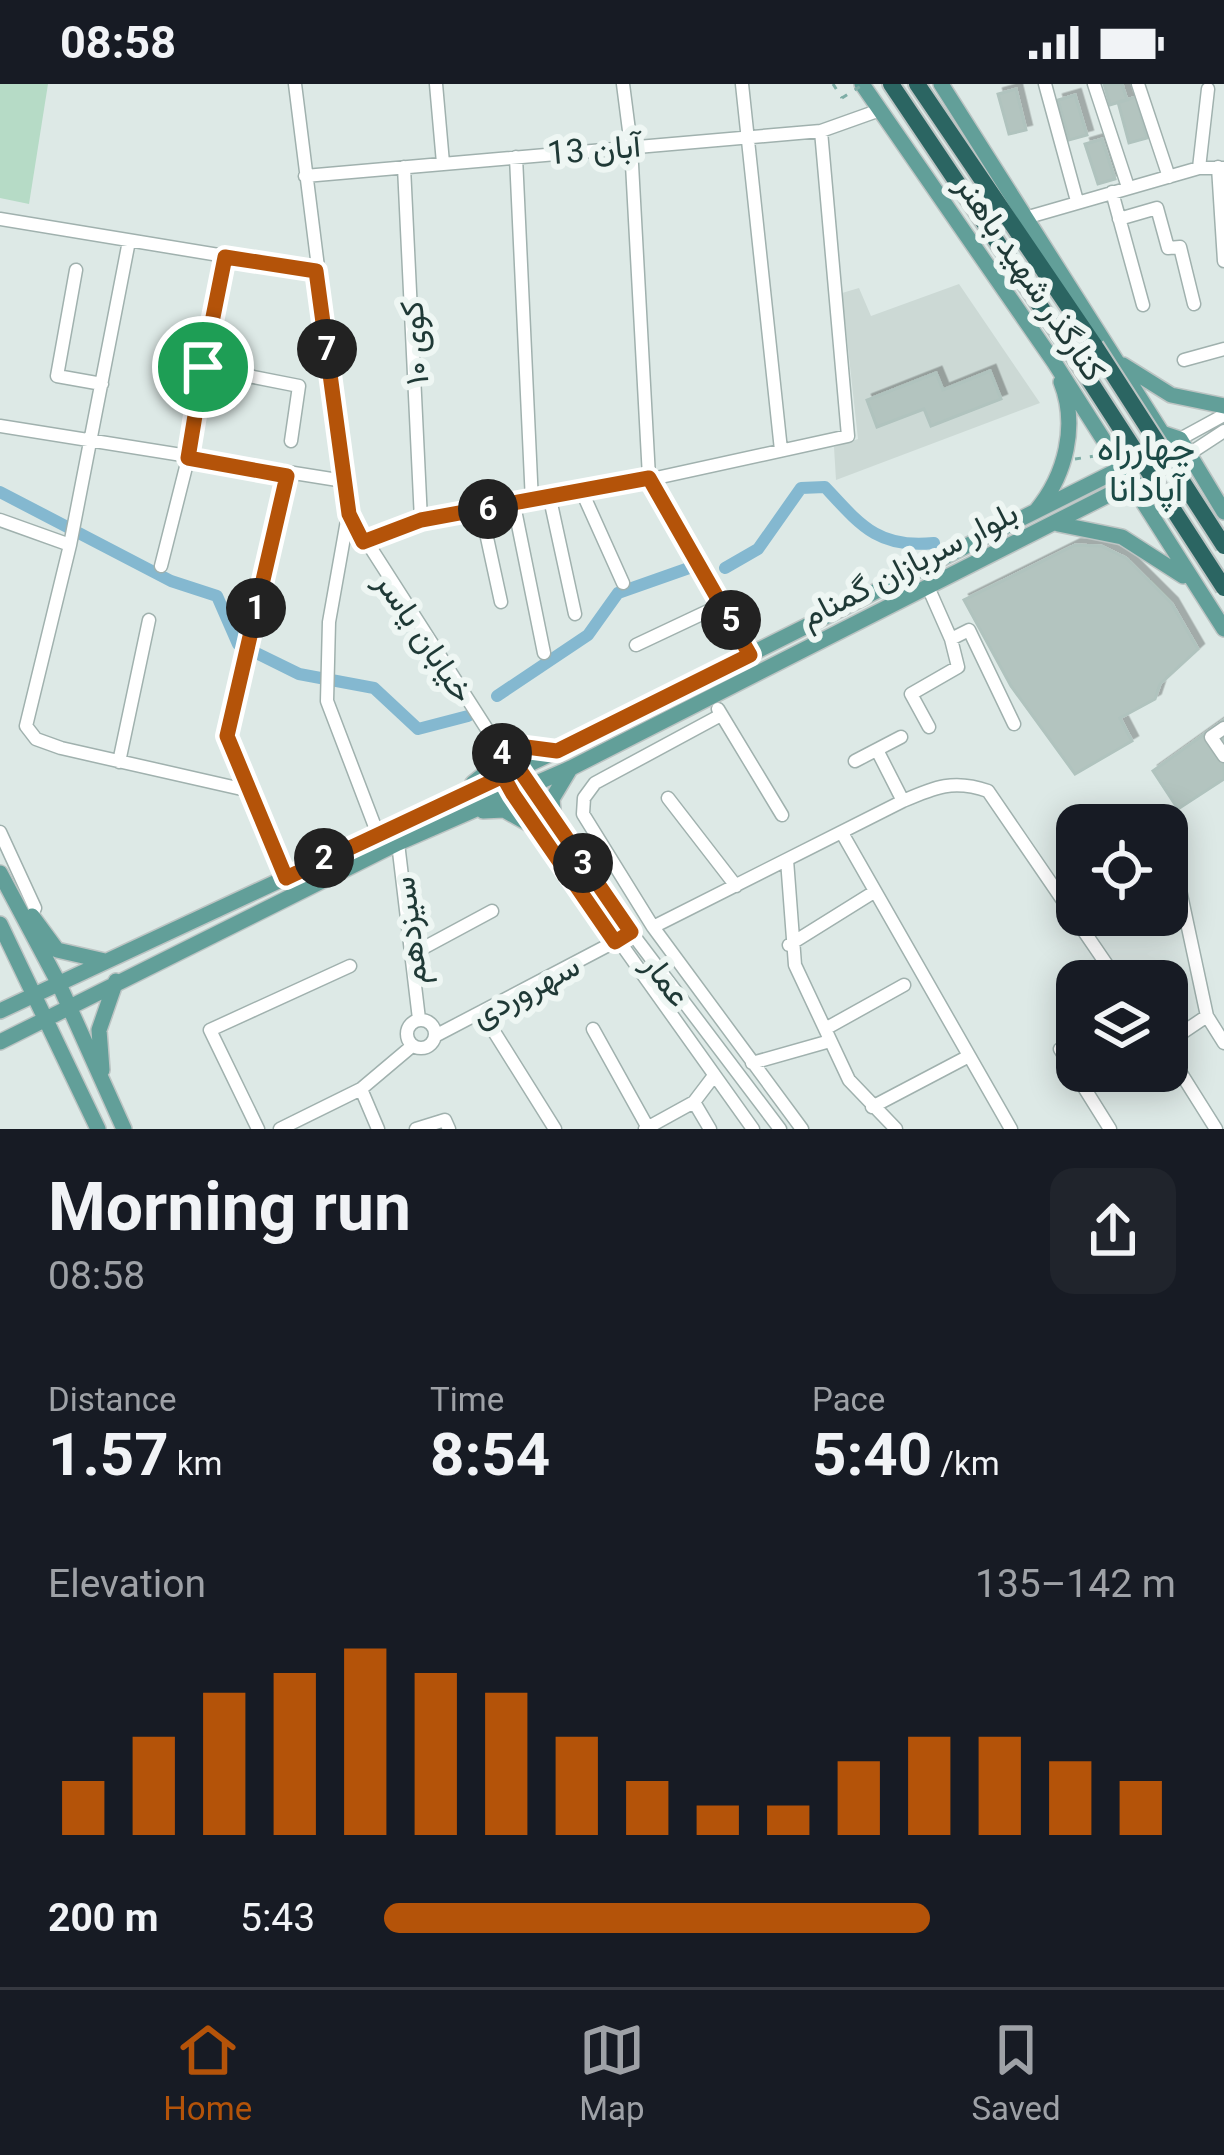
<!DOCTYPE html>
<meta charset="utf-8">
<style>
:root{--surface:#171b24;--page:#20242c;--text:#f1f3f6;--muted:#9ea1a6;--line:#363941;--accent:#b45309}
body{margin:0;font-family:Roboto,Vazirmatn,sans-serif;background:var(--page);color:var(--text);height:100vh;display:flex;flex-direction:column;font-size:45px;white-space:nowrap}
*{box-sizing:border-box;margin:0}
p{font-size:39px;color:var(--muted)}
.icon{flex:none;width:66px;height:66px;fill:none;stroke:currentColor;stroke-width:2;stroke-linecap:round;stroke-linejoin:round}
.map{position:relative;height:1045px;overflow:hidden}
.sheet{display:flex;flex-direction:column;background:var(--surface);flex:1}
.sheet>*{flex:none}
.tools{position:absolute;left:1056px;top:720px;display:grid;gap:24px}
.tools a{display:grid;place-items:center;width:132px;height:132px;border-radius:24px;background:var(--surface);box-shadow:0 6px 30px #0003;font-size:60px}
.pin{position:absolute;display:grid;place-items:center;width:102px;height:102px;color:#fff;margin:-51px;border:6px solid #fff;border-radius:50%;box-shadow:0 3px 12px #0007}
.km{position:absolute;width:60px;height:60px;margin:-30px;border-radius:50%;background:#222;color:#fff;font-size:33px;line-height:60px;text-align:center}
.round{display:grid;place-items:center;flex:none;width:126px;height:126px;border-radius:24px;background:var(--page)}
.overview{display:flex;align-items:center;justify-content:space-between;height:204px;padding:0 48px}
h1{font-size:66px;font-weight:700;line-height:90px}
.figures{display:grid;grid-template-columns:repeat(3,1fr);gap:18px;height:204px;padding:12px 48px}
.figures div{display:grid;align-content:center}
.figures b{font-size:60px;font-weight:700}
.figures small{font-size:33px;font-weight:400}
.figures p{font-size:33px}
.chart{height:336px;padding:24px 48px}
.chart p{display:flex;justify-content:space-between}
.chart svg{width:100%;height:216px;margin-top:12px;stroke:var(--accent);stroke-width:6}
ul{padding:0 48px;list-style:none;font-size:39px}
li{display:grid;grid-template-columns:192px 144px 1fr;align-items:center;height:90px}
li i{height:30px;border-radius:15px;background:var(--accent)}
.status{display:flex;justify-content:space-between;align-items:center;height:84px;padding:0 60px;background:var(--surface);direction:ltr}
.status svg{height:33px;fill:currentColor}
.tabs{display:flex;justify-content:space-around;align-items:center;height:168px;border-top:3px solid var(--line);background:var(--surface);font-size:33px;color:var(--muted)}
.tabs a{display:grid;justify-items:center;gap:6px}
.tabs .current{color:var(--accent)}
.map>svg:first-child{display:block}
.built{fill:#ccd9d5}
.green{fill:#b6dbc6}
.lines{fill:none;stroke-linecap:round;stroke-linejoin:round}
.canal{stroke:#84b8d0;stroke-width:12}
.building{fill:#b3c4bf;stroke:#b0c3be;stroke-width:3;filter:url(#shadow)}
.minor-casing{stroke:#a0b1ae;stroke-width:15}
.major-casing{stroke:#bcc4c3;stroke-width:18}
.highway-casing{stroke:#bcc4c3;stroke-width:20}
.path{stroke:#7eada6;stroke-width:3;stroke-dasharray:6 9;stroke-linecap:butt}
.minor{stroke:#fff;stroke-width:12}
.major{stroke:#629f99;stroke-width:15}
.highway{stroke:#2b6562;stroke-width:16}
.highway-bridge-casing{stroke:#bcc4c3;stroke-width:20;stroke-linecap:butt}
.path-bridge{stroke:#7eada6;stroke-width:3;stroke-dasharray:6 9;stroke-linecap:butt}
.highway-bridge{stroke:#2b6562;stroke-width:16}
.route-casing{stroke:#fff;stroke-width:24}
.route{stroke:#b45309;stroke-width:15}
.labels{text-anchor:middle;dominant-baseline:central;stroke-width:12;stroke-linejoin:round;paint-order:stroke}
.street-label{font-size:33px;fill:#1f3936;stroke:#eef6f3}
.neighbourhood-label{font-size:36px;fill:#1b4a46;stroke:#eef6f3}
</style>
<div class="status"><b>08:58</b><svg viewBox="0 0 49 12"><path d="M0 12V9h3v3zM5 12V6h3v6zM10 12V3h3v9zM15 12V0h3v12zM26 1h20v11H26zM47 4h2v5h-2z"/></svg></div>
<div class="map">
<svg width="1224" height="1045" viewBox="0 0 1224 1045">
<defs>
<filter id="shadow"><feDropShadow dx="5.5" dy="-5.5" stdDeviation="0" flood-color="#0004"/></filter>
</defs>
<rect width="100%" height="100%" fill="#dde9e6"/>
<path class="built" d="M959,200L1040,319L836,396L834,363L858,355L842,209L859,204L871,232Z"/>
<path class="green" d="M0,0H48L29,120L0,114Z"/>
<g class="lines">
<path class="canal" d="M0,408L171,497L217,512L238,560L299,590L374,604L418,645L468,632
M725,484L758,465L801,404L825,403C861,442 879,465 934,459
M497,612L588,551L618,509L689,484"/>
</g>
<path class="building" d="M1104,0H1122L1127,16L1110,21Z
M1016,5L1026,46L1009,50L998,10Z
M1075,11L1087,51L1069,56L1058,16Z
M1136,13L1147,54L1129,59L1118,18Z
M1102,55L1115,95L1098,100L1085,60Z
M990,287L1001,315L931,342L924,325L877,343L867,316L936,289L943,306Z
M1075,461L1101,462L1126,474L1172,520L1198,565L1160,600L1155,615L1120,634L1132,657L1075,690L1011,602L964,516Z
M1224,636V695L1178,725L1153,687Z"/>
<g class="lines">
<g class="minor-casing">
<path id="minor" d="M295,0L349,430L506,675L519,684L631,848L780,1045
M436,0L443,79
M623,0L631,62L649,393L750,571
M742,0L781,366
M1045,0L1077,117
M1094,0L1128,103
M1138,0L1169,93
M516,73L532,418
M404,83L421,436
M1218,83L1224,177
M1199,84L1208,5
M305,92L821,47L880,26
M1112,108L1143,221
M1025,134L1199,84H1224
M0,135L316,187
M1119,135L1157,124L1168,164L1180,163L1194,220
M129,157L70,461L26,642L36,655L61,664L246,706
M76,186L57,292L102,300
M1184,276L1224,265
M203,283L299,302L291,357
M0,342L344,397
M1180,355L1224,331
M1189,370L1224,347
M583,410L623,499
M550,415L575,530
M514,421L544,569
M481,426L501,518
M348,431L329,538L327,617L377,748
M0,436L70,461
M363,458L421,436L583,410L848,352L821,47
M161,482L188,375L225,173
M928,503L951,555L969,546L1014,640
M636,561L723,520
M718,625L782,731
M721,631L595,699L584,714L583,730L653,843L802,1045
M929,643L911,610L958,583L951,555
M1224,644L1211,653L1224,672
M877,666L903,717
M855,677L901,653
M119,678L149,536
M510,704L753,1045
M668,714L736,802
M0,748L35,824L29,838
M842,749L1011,1045
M398,759L419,935
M787,776L795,881L849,996L896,1045
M1167,789L1177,792L1207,932L1167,959
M286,794L227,652L287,392
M653,843L903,717C935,703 954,695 988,707L1118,897
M1081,843L1099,831
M789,861L874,808
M414,869L492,827
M483,930L555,1045
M1207,932L1224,959
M407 950a14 14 0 1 1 28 0a14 14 0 1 1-28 0Z
M593,945L648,1044
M825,945L904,901
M435,952L620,855
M1060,965L1110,1045
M1167,967L1216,1045
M752,979L830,957
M361,1005L378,1045
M694,1018L710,1045
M872,1023L969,972
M258,1045L210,946L350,882
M280,1045L361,1005L412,962
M416,1045L445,1036L449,1045
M645,1045L694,1018L713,993"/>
</g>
<g class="major-casing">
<path id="major" d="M862,0L1054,278L1224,545
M941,0L1162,349L1180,355L1224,428
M1123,281L1171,311L1224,322
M1036,427C1066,391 1078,341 1061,298
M1058,440L1122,453L1183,492
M473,699L488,687L496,659L548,667
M483,727L504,726L538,745
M554,736L552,715L570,685
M0,789L58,898L124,1045
M32,832L57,866L105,877
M0,840L98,1045
M0,927L557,667L1180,355
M0,958L398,759L571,684L1189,370
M102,986L99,946L116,897"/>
</g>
<g class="highway-casing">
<path id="highway" d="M891,0L1075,274
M917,0L1095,262"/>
</g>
<path class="path" d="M833,0L842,14
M1075,375L1095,372"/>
<use href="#minor" class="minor"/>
<use href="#major" class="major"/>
<use href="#highway" class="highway"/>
<g class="highway-bridge-casing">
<path id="highway-bridge" d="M1095,262L1224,462
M1075,274L1224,504"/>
</g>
<path class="path-bridge" d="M842,14L864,0"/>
<use href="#highway-bridge" class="highway-bridge"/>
</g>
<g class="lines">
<g class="route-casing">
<path id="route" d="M203,283L188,374L287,392L227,652L286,794L499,694L519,685L631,848L615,858L513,710L503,692L506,674L496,659L557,667L750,571L649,394L421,436L363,458L349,430L316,187L225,173L203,283"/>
</g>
<use href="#route" class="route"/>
</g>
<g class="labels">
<g class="street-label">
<text transform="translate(594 65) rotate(-5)">13 آبان</text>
<text transform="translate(1031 194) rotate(56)">کنارگذر شهید باهنر</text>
<text transform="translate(414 259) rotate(-94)">کوی ۱۰</text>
<text transform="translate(909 480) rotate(-27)">بلوار سربازان گمنام</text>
<text transform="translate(425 553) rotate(56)">خیابان یاسر</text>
<text transform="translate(409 847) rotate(-97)">سیزدهم</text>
<text transform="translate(667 896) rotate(53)">عمار</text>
<text transform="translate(525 906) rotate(-28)">سهروردی</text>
</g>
<g class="neighbourhood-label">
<text x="1146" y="364">چهارراه<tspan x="1146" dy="41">آپادانا</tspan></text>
</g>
</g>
</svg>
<div class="tools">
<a><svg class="icon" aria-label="locate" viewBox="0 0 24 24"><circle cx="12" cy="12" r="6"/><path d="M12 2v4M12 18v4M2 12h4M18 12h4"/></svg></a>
<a><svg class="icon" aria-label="layers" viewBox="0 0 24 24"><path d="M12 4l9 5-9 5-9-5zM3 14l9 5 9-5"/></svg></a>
</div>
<div class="pin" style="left:203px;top:283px;background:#1e9e55"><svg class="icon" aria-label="arrive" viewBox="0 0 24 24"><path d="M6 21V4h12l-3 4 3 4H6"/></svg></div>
<b class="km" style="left:256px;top:524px">1</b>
<b class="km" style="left:324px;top:774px">2</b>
<b class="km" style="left:583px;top:779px">3</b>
<b class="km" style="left:502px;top:669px">4</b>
<b class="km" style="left:731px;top:536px">5</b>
<b class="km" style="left:488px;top:425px">6</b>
<b class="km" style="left:327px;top:265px">7</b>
</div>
<section class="sheet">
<div class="overview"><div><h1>Morning run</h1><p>08:58</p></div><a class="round"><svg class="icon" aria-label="share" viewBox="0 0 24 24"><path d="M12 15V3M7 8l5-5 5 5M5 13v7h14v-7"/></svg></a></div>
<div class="figures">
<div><p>Distance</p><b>1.57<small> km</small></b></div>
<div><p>Time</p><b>8:54</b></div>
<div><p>Pace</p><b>5:40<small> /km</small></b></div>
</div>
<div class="chart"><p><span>Elevation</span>135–142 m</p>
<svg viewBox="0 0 160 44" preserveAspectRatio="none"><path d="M5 44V33M15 44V24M25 44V15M35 44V11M45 44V6M55 44V11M65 44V15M75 44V24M85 44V33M95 44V38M105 44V38M115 44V29M125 44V24M135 44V24M145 44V29M155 44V33"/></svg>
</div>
<ul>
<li><b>200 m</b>5:43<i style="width:69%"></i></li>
</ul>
</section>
<nav class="tabs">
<a class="current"><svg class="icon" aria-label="home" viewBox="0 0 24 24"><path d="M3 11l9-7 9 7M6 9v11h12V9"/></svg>Home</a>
<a><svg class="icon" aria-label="map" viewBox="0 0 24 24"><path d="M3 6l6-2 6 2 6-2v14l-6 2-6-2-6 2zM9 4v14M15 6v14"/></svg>Map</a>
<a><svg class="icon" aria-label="saved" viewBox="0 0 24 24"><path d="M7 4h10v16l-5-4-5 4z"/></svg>Saved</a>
</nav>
